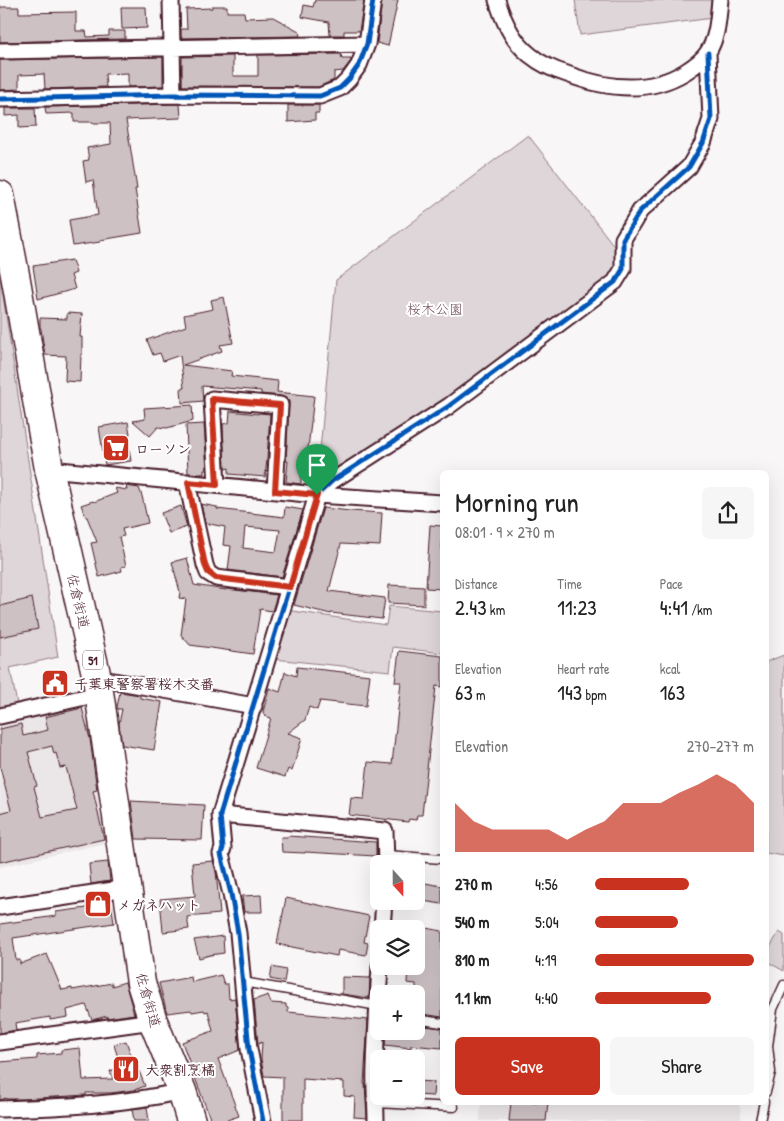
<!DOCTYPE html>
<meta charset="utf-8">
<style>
:root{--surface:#fff;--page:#f6f6f6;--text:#222;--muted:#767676;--accent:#c8321e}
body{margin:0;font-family:"Patrick Hand","Klee One",sans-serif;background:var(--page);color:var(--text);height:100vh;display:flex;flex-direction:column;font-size:19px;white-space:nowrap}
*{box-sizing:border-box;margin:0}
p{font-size:16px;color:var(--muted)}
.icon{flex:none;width:28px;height:28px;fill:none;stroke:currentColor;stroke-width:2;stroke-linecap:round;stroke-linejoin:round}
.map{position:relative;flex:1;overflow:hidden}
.panel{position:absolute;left:440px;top:470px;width:329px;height:635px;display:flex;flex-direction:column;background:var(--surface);border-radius:8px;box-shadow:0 5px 20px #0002}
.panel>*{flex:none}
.needle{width:32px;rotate:159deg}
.tools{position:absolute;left:370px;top:855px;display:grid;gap:10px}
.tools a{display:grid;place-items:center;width:55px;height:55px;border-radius:8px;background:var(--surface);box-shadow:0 5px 20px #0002;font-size:25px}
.pin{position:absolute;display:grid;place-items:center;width:42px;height:42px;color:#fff;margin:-51px -21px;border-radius:50% 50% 50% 0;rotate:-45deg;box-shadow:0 0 5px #0007}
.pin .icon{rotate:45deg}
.round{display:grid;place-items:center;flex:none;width:52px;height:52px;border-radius:8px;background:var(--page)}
.headline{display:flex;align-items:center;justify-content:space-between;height:85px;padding:0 15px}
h1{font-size:28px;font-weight:600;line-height:38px}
.stats{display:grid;grid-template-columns:repeat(3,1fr);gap:8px;height:85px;padding:5px 15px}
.stats div{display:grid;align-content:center}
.stats b{font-size:21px;font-weight:600}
.stats small{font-size:14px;font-weight:400}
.stats p{font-size:14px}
.chart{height:140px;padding:10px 15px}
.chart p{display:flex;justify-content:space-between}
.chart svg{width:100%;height:90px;margin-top:5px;fill:var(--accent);opacity:.7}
.primary-button{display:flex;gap:10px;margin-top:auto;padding:10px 15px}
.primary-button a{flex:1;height:58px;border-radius:8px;background:var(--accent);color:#fff;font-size:20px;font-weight:600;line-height:58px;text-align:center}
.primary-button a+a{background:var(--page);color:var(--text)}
ul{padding:0 15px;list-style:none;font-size:16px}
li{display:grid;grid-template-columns:80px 60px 1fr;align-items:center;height:38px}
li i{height:12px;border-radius:6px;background:var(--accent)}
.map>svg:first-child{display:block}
.built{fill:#ebe6e8}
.green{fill:#ded6d9;stroke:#947a82}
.building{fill:#cdc1c4;stroke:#4a1f2b;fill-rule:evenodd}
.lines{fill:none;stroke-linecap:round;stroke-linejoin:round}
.lane-casing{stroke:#4a1f2b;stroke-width:11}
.street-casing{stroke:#4a1f2b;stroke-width:19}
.highway-casing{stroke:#4a1f2b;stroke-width:31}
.lane{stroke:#fff;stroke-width:8}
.street{stroke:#fff;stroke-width:15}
.highway{stroke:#fff;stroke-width:28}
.cycleway-casing{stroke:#fff;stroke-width:8}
.cycleway{stroke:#0057b8;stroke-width:5}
.route-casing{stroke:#fff;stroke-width:10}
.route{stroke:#c8321e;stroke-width:6}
.labels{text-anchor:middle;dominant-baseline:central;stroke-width:4;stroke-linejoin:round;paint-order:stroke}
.shield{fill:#fff;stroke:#80626b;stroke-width:1}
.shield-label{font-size:12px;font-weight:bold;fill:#4a1f2b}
.park-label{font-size:14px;fill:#6f4d56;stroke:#fff}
.poi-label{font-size:14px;font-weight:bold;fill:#4a1f2b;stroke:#fff;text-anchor:start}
.street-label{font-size:14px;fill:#4a1f2b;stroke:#fff}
</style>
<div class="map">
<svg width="784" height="1121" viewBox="0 0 784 1121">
<rect width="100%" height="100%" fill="#f8f6f7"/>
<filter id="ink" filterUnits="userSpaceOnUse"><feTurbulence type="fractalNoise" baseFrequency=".02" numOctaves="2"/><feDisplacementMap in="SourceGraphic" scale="10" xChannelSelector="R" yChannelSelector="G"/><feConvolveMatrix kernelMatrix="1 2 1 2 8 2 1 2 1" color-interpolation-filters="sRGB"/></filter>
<g filter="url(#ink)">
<path class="built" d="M93,699L110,842L0,867V722Z
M481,1102L739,1103L742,1121H480Z"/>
<path class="green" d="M575,0H714L713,18L580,35Z
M528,135L615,247L617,274L437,410L324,483L317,482L336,280Z
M0,276L58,657L10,668L17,704L0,707Z
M389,606L442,611V653L393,647L390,671L274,659L286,610L386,625Z
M784,655V856L766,853V662Z
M779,932L784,935V971L766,961V954Z"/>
<path class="building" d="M315,0H364L359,31H344V35H330L329,22L302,17L304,5L313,7Z
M382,0H398L388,46L377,43Z
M212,6H227V12H244L245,18L273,17L299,31L300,36L181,38V29H187L186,9L212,8Z
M0,7H19V13L76,12V31H86L87,37L109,36V31H125V39L0,42Z
M121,7H146L147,28L122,29Z
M341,54L342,59H351V61L343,71L334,72V80L318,87L182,86V57L233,56V76H258V55Z
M163,57V86L128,87V73L105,74L106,87L45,89L44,74L19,75V89L0,90V60Z
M180,104L181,118L126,120L137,189H135L142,233L100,240V242L73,246L69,220L98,215L93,180L86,182L83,161L89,160L87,148L111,144L110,123H93V122H74V113L46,114L45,107Z
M288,105H319V113H315V120L288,122Z
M5,108H35L36,127L19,128V115L5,116Z
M72,260L76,273L71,275L75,289L38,299L33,266Z
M224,297L233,343L220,345L222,351L183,365L232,371L231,376L278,381L277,392L314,396L305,475H301V484L286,482L288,461H286L289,406V401L286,398L281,396L261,394V391L202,386L203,401L182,403L181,388H184L180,355L163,361L160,353L153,355L147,340L186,326L184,315L213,309L211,300Z
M67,313L82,314L80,337H82V354H81L80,382L65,381L66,356L45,355L41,329L40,327V318L67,319Z
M192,405L193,421L167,428L158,427L150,436L133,421L145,419L144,408Z
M230,411L258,414L259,413L270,414L267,459L265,477L229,474V468L225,469L223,424L229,423Z
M128,422L130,434L127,435L131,461L105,465L99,427Z
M204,424L207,470H204V474L188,473L186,425Z
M126,486L139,488L142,496L148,523L122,529L124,536L119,537L126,566L121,567L122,571L99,577L91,543L97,542L87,517H86L81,505L93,501L94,502L117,493L115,488L127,490Z
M201,504L217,507V509L284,517L285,507L303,510L282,577L228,570L231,546L223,545L225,527L205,523ZM245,527L280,530L276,552L243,548Z
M181,506L187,527L169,533L161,513Z
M323,508L350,511L382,513L380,546L341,544L329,591L385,598L382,619L331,613V614L294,605Z
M430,525L442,526V589L426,588Z
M187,558L194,585L226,590V589L277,595L272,611L260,609L253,654L190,645L181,635L186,599L179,598L180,592L172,562Z
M389,585L424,587V605L388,603Z
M32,598L38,629L0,637V606Z
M399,651L442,656V687L436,686L422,815H417L416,820L409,819L408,822L349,815L351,798L364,799L368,762L392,764L401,682H395Z
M297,667L370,675L366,706L320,701L317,710L309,707L305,720L288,733L302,738L292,771L288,769L285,777L256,768L271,718L265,716L263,712L269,688L280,692L285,672L296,676Z
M58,675L62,688L51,692L47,679Z
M120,692L140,695V698L162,702L154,750L122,745L119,724L122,709H117V707Z
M82,708L90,739L97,790L93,791L104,839L0,862V813L11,810L0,767V729L21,724L23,736L48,730L45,717ZM52,746L54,754L56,753L60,768L66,767L77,810L42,817L34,787L37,786L28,752Z
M131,801L204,805L202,840L136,839Z
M288,836L376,842V856L305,852V853L282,852L281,837H288Z
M213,861L216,871L220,914L187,917L189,929L163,932L160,899L195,896L192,863Z
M108,862L110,881L91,884L89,864Z
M419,882L442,886V904L416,900Z
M261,895L262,912H244L242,896Z
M286,898L369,916L364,942L368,943L366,955L338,950L337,956L277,944Z
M111,900L114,923L13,938L16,960H20V964L47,954L62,990L72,988V990L112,983V986L125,982L134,1014L107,1018V1016L92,1020L86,1005L67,1010L68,1017L50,1020V1017L15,1023L16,1030L0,1033V924L56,916V912L87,908L86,905L92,904V903Z
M416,926L442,931V1017L416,1013V984L407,983L408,966H416Z
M223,936L224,953L210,955L199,958L194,940Z
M272,967L286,970L284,982L270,979Z
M221,975L224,984H228L229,999L235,998L240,1050L218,1059L239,1116L224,1121H211L182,1042L213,1031L208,1011L205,1012L204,1010L192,1012L191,1010L167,1013L159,983L191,977L192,982Z
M342,977L370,978L369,998L342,994Z
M268,995L271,1003L286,1004V1007L288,1008V1012L368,1020L364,1084H365L367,1118L354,1117L355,1097L344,1096V1082L303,1079V1120H283V1077L264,1076L261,1059L262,1042L258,1044L254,1000Z
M416,1025L442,1028V1048L411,1045V1048L385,1045L386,1032L398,1034V1031H416Z
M126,1041L137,1071H139L145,1086L134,1090L111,1093H86V1095L23,1099H6V1098L0,1100V1062L37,1059V1055L61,1053V1050L80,1048L83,1080L113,1079L110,1071L121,1067L114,1045Z
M416,1081L434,1082L433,1096L416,1095Z
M511,1102H548L546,1121H509Z
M147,1107L149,1121H134L132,1109Z"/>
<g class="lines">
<g class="lane-casing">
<path id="lane" d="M386,855L442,859
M243,982L378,1006
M416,1019L442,1023
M766,1092L771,1072L768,1046L773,1009L784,985
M376,1103L454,1107
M760,1121L764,1102"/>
</g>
<g class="street-casing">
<path id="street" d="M171,0L173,95
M497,0C503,20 513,42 530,55C541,64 554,70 567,74C606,89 649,94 685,72C693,67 703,60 708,52C718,36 718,18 720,0
M0,51L367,44
M0,99L173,95L320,96L340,88L349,79L359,65L367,44L373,0
M49,469L317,495L442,503
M187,482L205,565L208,573L216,578L289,587
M217,485L212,399L280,405L275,491
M97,678L254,706
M0,716L99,694
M220,815L385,831L386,864
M0,907L127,888
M382,929L384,901
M0,1042L153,1021
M0,1109C61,1107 122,1105 182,1091
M263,1121L249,1049L238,933L231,894L221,854L223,848L220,815L317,495L332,481L449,406L615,282L623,269V239L640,211L689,167L703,143L711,119L708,53
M376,1121C376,1103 374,1085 375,1067C376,1033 378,1000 380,966"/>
</g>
<g class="highway-casing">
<path id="highway" d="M0,195L16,280L49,469L97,678L141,983L153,1021L182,1091L191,1121"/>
</g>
<use href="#lane" class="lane"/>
<use href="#street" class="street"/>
<use href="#highway" class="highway"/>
<g class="cycleway-casing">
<path id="cycleway" d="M0,99L173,95L320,96L340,88L349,79L359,65L367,44L373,0
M263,1121L249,1049L238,933L231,894L221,854L223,848L220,815L317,495L332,481L449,406L615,282L623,269V239L640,211L689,167L703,143L711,119L708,53"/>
</g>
<use href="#cycleway" class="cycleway"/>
</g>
</g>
<g class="lines" filter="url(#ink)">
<g class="route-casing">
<path id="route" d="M212,399L280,405L275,491L317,495L290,587L216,578L208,572L205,565L188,482L217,485Z"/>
</g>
<use href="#route" class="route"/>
</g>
<defs>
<g id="supermarket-square" transform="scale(1.4375)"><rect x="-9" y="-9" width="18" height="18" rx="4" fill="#c8321e" stroke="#fff"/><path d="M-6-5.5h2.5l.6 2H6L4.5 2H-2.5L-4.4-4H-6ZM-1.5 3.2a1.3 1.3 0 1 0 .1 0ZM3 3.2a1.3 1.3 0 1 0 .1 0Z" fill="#fff"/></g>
<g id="civic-square" transform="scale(1.4375)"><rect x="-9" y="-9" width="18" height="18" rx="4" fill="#c8321e" stroke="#fff"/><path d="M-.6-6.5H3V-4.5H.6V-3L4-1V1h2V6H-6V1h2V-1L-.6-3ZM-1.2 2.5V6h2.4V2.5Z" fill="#fff"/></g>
<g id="shop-square" transform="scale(1.4375)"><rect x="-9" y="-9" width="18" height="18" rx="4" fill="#c8321e" stroke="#fff"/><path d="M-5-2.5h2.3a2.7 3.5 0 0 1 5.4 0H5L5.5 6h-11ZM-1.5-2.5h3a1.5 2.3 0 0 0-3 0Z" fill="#fff"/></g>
<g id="restaurant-square" transform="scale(1.4375)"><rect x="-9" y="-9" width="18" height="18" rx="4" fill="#c8321e" stroke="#fff"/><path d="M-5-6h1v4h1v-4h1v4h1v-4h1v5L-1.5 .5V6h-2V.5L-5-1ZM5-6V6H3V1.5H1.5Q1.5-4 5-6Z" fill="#fff"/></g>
</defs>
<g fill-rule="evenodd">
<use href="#supermarket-square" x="116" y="448"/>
<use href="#civic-square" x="55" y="683"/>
<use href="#shop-square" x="98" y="904"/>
<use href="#restaurant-square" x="126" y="1069"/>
</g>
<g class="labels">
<rect class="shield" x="83" y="650.5" width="20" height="19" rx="4"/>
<g class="shield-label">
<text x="93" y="660">51</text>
</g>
<g class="park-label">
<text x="435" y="308">桜木公園</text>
</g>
<g class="poi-label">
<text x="135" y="448">ローソン</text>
<text x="74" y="683">千葉東警察署桜木交番</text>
<text x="117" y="904">メガネハット</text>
<text x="145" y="1069">大衆割烹橘</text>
</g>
<g class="street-label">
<text transform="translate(79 601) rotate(77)">佐倉街道</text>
<text transform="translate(149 1000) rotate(74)">佐倉街道</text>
</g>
</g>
</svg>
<div class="tools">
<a><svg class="needle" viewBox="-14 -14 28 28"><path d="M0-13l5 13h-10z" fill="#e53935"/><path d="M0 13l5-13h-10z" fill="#767676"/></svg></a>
<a><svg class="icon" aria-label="layers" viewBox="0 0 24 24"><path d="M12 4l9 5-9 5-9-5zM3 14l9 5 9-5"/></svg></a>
<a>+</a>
<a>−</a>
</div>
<div class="pin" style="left:317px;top:495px;background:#1e9e55"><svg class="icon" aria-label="arrive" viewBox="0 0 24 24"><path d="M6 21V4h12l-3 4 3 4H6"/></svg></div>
<section class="panel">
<div class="headline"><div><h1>Morning run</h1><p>08:01 · 9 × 270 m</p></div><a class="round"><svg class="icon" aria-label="share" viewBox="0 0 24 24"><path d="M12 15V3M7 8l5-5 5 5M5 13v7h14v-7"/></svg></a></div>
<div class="stats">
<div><p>Distance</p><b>2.43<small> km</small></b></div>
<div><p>Time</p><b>11:23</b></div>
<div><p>Pace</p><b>4:41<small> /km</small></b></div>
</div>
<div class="stats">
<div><p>Elevation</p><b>63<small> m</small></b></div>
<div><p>Heart rate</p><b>143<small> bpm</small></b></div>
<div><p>kcal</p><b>163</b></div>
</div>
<div class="chart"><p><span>Elevation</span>270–277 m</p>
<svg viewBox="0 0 160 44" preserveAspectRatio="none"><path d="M0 44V20L10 29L20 33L30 33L40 33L50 33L60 38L70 33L80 29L90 20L100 20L110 20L120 15L130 11L140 6L150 11L160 20V44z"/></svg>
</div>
<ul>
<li><b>270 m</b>4:56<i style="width:59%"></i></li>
<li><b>540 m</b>5:04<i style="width:52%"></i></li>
<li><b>810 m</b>4:19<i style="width:100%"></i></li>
<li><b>1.1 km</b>4:40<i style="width:73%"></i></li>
</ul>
<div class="primary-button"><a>Save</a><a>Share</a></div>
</section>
</div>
